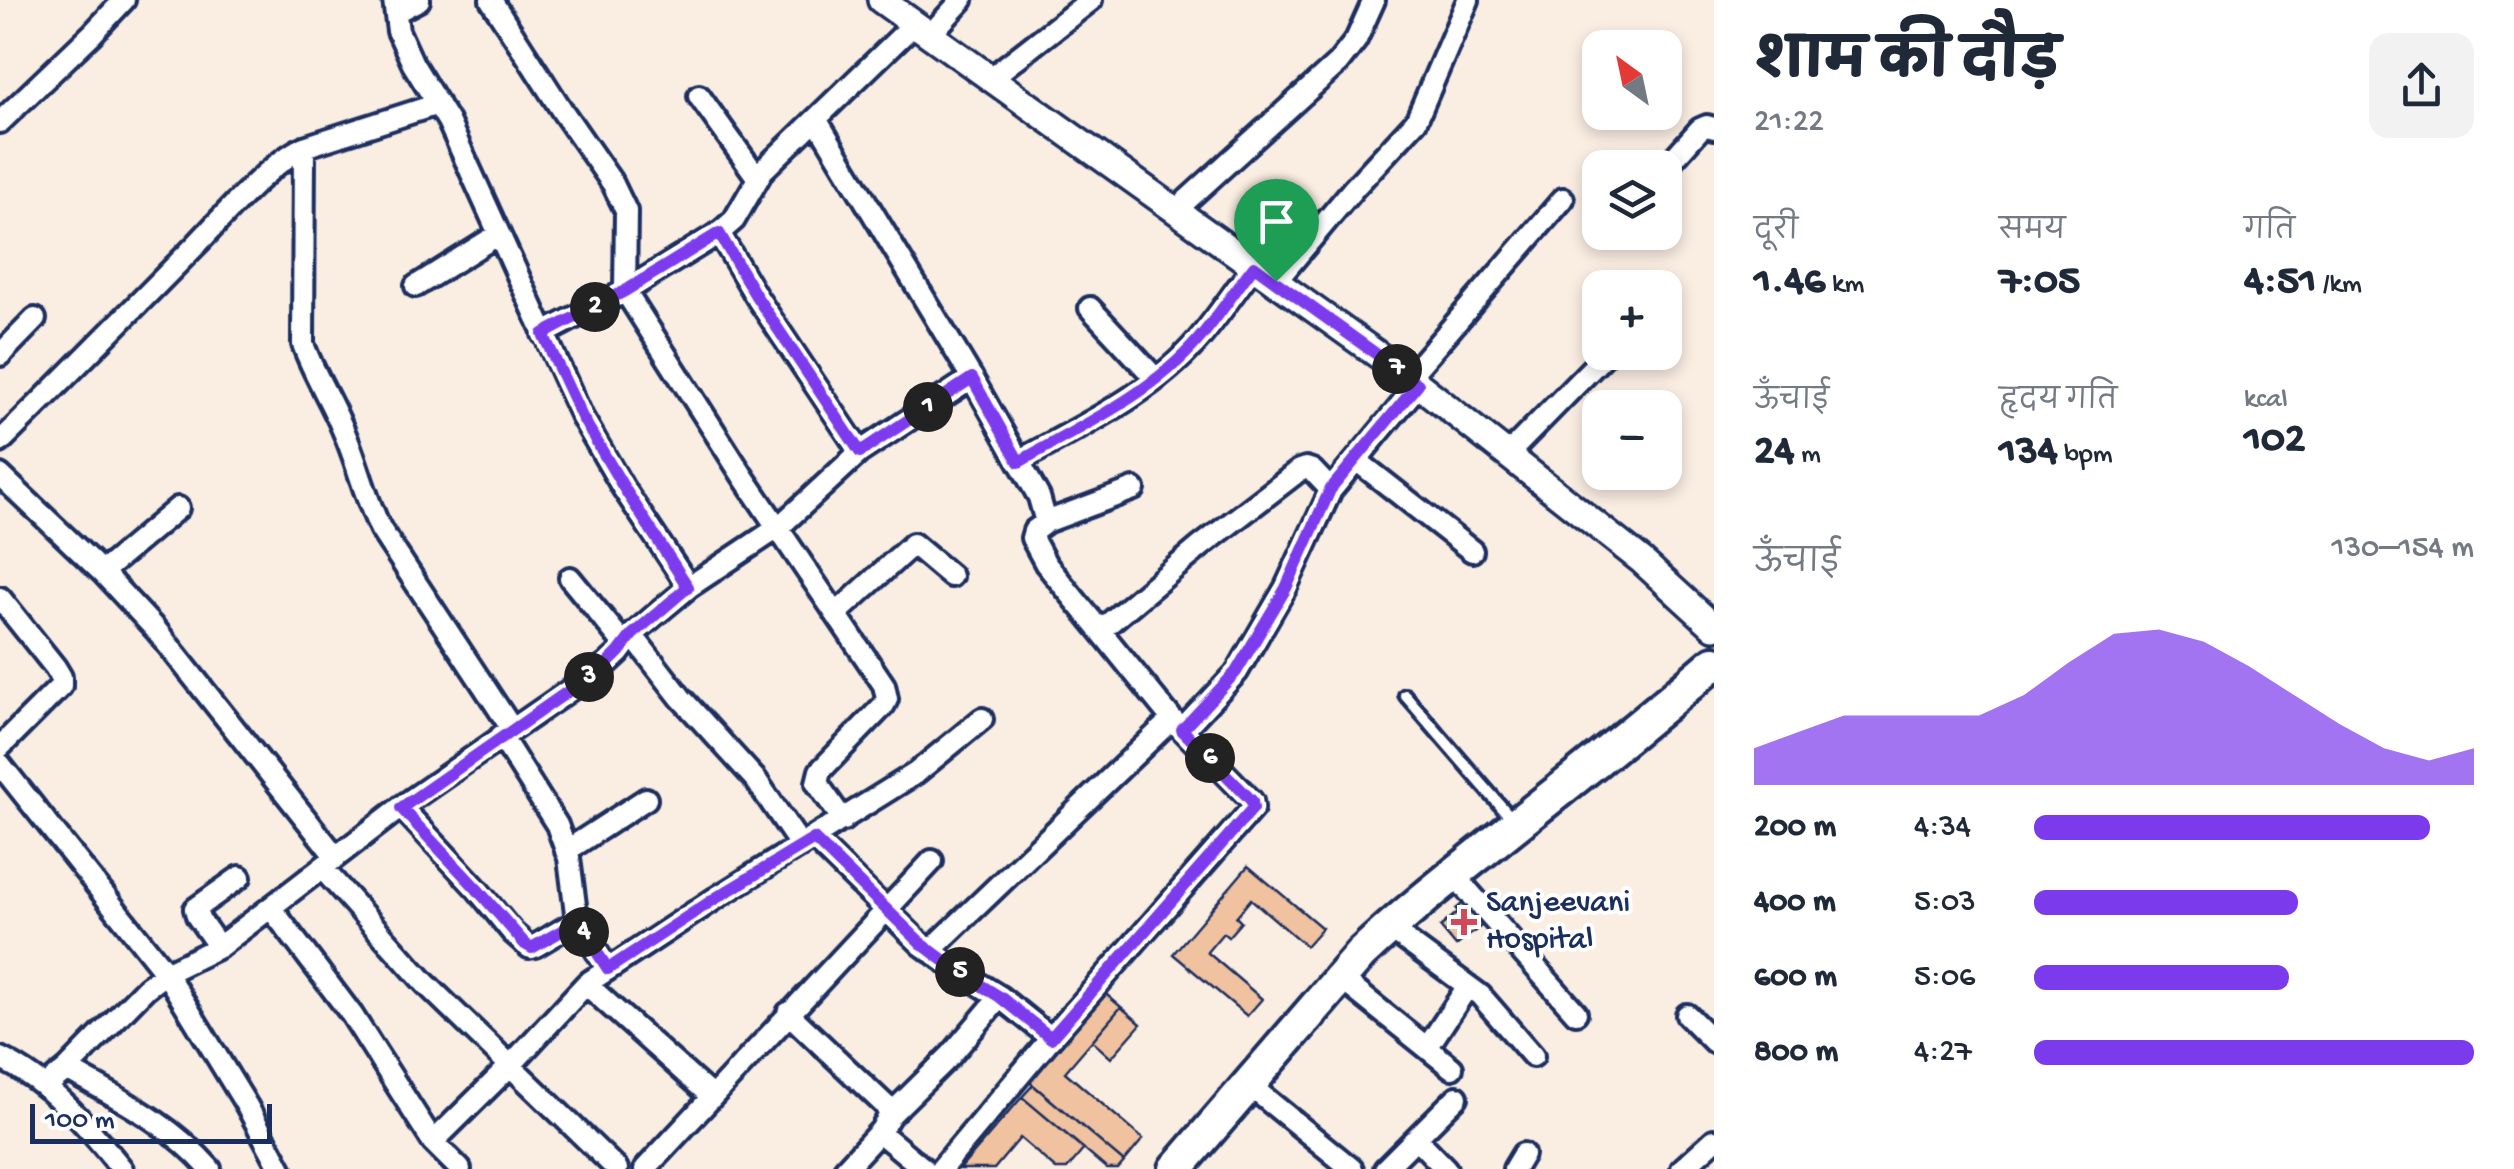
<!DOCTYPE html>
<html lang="hi">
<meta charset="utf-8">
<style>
:root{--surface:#fff;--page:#f2f2f3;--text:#1f2937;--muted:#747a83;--accent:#7c3aed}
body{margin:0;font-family:"Gochi Hand","Playpen Sans Deva",sans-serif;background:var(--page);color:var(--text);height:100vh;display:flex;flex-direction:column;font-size:38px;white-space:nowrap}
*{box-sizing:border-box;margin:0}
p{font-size:32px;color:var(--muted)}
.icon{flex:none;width:55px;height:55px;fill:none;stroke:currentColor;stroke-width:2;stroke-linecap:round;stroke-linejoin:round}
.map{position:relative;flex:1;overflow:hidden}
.side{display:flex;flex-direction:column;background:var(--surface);width:800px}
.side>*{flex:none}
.needle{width:65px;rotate:327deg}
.fabs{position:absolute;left:1582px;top:30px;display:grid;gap:20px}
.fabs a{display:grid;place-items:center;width:100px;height:100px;border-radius:20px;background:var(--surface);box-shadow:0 5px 15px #0003;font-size:50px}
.scale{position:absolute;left:30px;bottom:25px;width:242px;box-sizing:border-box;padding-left:10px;border:5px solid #1b2f5e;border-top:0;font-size:28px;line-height:35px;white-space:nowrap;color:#1b2f5e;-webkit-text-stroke:8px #fff;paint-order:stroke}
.pin{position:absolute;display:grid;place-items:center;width:85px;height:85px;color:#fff;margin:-102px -42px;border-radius:50% 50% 50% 0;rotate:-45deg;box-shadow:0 0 10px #0007}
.pin .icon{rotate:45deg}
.km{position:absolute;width:50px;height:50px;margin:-25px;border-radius:50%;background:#222;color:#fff;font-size:28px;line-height:50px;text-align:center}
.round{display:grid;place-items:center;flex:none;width:105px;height:105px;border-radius:20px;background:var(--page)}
.summary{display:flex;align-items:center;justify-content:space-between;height:170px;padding:0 40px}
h1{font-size:55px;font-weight:800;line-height:75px}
.figures{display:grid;grid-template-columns:repeat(3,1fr);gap:15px;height:170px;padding:10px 40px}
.figures div{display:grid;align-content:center}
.figures b{font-size:42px;font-weight:800}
.figures small{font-size:28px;font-weight:400}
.figures p{font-size:28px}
.chart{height:280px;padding:20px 40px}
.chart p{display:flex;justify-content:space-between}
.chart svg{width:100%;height:180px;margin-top:10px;fill:var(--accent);opacity:.7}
ul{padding:0 40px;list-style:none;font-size:32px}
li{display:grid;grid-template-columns:160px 120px 1fr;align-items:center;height:75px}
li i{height:25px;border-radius:12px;background:var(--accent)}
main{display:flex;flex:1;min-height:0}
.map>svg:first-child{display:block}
.building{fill:#f0c2a0;stroke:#1b2f5e;stroke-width:2.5}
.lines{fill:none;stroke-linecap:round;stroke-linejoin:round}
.service-casing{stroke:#1b2f5e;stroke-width:18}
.minor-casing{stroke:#1b2f5e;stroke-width:28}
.tertiary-casing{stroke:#1b2f5e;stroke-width:32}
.trunk-casing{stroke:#1b2f5e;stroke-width:40}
.service{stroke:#fff;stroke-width:10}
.minor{stroke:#fff;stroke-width:20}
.tertiary{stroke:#fff;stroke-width:25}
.trunk{stroke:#fff;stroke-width:32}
.route-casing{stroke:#fff;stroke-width:20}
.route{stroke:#7c3aed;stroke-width:12}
.poi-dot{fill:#d1495b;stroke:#fff;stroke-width:4}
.labels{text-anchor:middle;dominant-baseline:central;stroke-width:8;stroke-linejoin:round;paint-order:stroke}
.poi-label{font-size:32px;fill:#1b2f5e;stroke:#fff;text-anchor:start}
</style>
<main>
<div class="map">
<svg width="1714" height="1169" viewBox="0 0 1714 1169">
<rect width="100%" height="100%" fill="#faede2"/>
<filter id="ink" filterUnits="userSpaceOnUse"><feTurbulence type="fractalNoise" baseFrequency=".01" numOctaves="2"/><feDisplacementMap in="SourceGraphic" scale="20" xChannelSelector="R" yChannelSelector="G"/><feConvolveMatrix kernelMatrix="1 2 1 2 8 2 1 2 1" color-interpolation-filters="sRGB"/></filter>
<g filter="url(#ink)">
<path class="building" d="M1248,866L1322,928L1306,946L1251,899L1236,917L1241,922L1228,937L1223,933L1207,952L1262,999L1247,1016L1173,954Z
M1468,899L1486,922L1456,946L1440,927L1458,912L1456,909Z
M1101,990L1121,1007L1065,1072L1143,1139L1124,1162L1025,1078Z
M1121,1007L1141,1024L1111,1058L1092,1041Z
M1033,1085L1124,1162L1118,1169H1107L1022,1097Z
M1022,1097L1084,1149L1067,1169H1056L1020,1138L994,1169H960Z"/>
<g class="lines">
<g class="service-casing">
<path id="service" d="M1405,695L1512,819"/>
</g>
<g class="minor-casing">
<path id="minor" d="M394,0L398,31L413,64L448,121L582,417L623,488L689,587
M491,0L563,112L613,184L626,211L625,291
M396,12L419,0
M929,36L962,0
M991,78L1091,0
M699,96L757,177
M816,119L972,378L1039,497L1046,522L1034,531L1032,538L1046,564L1172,719L1252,801L1253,808L1051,1038L941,1169
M0,122L93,33L124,0
M304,147L303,344C314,375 332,402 344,432C358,464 365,498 381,530L512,729
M1665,168L1700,129L1707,126L1714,128
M1176,210L1338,63L1356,40L1374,0
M1276,281L1354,188L1416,121L1468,0
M416,286L499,234
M625,291L719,233
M1090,308L1156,379
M543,334L625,291L744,478L884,685L887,699L884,705L820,771L817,783L843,820
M0,355L35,319
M1409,377L1563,199
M0,442C66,377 131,311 196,245C226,214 266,166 304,147L438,104
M860,452L756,296L719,233L734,220L763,170L913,25
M1507,455L1608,352
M1356,460L1472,551
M1019,461C1080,427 1152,394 1198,340C1218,317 1235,290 1254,266
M0,475L102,572L157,631L336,857
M1046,522L1134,489
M102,572L178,508
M570,578L625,645
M0,598L55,667L61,677V686L0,747
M837,613L913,544L951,576
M1101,630L1201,546L1300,470L1306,468L1312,470L1331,490
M632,635L681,698L756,780L801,846
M1183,730L1237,672L1286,587L1331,490L1418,385
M501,736L557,825L569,858L577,921L608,969
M0,764L166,973L247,1106L281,1169
M401,807L477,889L512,932L529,947L535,946L577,921
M814,839L922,945L958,971L1000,997L1051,1038
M566,851L646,799
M322,868L425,983L617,1169
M1453,874L1576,1013
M271,908L352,1015L433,1142L460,1169
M1389,928L1480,995L1533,1056
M219,947L197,916L195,909L240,877
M930,951L1172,719
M1340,978L1452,1068
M586,984L711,1096
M788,1013L885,1105L890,1115L881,1130L884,1136L924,1169
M1687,1015L1714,1042
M1427,1048L1468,986
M0,1058C51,1083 87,1125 122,1169
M67,1069L146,988L166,973L219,947L401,807L606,665L619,653L632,635L654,616L689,587L779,527L860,452L972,378
M1249,1085L1352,1169
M46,1086L67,1069C118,1098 171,1124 210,1169
M890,1115L951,1055L1000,997
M1416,1138L1446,1169
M433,1142L510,1066L586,984L716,898L916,773L982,719
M645,1169L932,861
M845,1169L881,1130
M1385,1169L1457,1097
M1514,1169L1523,1154
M1682,1169L1714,1140"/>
</g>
<g class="tertiary-casing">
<path id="tertiary" d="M881,0L1409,377L1642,561L1714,627"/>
</g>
<g class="trunk-casing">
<path id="trunk" d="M1176,1169L1361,954C1412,906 1467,864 1522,820C1587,769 1651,717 1714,663"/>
</g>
<use href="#service" class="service"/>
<use href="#minor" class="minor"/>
<use href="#tertiary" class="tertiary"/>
<use href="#trunk" class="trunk"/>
</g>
</g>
<g class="lines" filter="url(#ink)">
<g class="route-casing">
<path id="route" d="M719,233L756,296L860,452L972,378L1019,462C1080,427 1152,394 1198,340C1218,317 1235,290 1254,266L1418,384L1330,490L1286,588L1236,672L1182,730L1252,801L1253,808L1051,1038L1000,997L958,971L922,944L814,839L716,898L608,969L577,922L535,946L532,948L525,944L477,889L401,808L606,665L619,652L632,635L688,587L624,488L582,417L543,334L625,291Z"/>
</g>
<use href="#route" class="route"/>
</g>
<path class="poi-dot" d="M1459 907h10v10h10v10h-10v10h-10v-10h-10v-10h10z"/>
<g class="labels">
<g class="poi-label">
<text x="1486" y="904">Sanjeevani<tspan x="1486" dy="37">Hospital</tspan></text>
</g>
</g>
</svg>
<div class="fabs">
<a><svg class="needle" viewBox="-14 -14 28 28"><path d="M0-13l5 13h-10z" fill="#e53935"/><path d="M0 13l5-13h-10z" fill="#747a83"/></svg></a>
<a><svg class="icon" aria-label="layers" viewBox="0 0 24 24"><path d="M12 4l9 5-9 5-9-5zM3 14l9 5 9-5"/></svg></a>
<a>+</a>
<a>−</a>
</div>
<div class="scale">100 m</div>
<div class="pin" style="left:1276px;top:281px;background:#1e9e55"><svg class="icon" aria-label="arrive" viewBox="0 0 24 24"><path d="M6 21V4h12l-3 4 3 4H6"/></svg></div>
<b class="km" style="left:928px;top:407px">1</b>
<b class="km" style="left:595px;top:307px">2</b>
<b class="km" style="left:589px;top:677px">3</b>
<b class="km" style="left:584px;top:932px">4</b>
<b class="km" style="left:960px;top:972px">5</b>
<b class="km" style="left:1210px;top:758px">6</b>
<b class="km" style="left:1397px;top:369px">7</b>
</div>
<section class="side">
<div class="summary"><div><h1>शाम की दौड़</h1><p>21:22</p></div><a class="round"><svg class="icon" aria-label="share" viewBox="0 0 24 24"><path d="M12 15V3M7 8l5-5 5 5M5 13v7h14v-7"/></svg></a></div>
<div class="figures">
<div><p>दूरी</p><b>1.46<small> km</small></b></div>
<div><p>समय</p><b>7:05</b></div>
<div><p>गति</p><b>4:51<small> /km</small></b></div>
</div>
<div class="figures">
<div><p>ऊँचाई</p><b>24<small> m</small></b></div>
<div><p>हृदय गति</p><b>134<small> bpm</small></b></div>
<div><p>kcal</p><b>102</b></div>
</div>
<div class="chart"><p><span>ऊँचाई</span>130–154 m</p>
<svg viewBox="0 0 160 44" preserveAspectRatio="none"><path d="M0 44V35L10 31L20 27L30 27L40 27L50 27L60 22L70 14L80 7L90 6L100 9L110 15L120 22L130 29L140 35L150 38L160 35V44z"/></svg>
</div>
<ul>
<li><b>200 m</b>4:34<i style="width:90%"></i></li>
<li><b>400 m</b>5:03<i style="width:60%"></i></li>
<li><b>600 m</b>5:06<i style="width:58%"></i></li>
<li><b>800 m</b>4:27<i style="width:100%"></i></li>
</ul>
</section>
</main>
